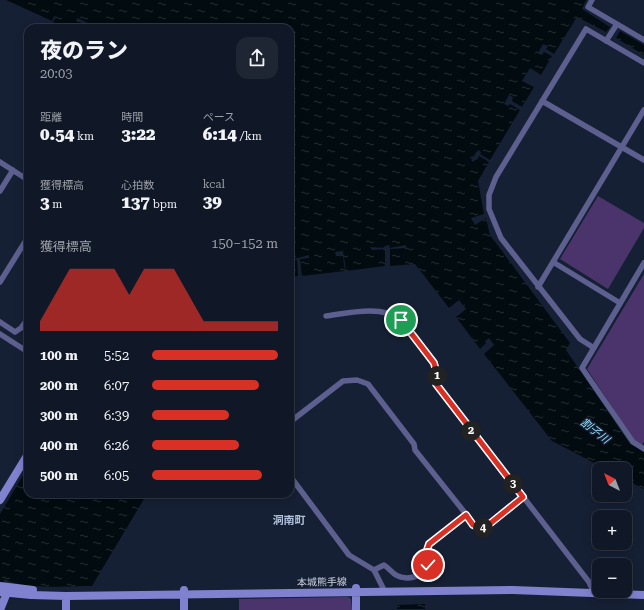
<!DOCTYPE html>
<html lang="ja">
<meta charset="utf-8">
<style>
:root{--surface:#101827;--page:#1e2533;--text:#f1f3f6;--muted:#9ca0a7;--line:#303744;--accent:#d93025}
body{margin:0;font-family:"Roboto Serif","Noto Sans JP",serif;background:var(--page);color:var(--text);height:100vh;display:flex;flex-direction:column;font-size:15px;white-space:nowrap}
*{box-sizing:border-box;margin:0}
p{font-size:13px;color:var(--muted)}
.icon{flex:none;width:22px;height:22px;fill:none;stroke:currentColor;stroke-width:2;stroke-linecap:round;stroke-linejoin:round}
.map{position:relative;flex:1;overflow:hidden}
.drawer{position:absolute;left:24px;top:24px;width:270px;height:474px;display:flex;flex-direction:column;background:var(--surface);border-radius:12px;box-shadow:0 2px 10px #0003,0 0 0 1px var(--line)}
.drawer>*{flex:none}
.needle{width:26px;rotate:318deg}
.controls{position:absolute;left:592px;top:462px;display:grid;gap:8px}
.controls a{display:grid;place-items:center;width:40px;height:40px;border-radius:8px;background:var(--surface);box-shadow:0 2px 10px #0003,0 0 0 1px var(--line);font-size:20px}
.pin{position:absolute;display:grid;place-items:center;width:34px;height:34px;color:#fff;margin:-17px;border:2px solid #fff;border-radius:50%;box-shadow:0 1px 4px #0007}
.km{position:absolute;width:20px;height:20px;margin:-10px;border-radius:50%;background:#222;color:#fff;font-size:11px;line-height:20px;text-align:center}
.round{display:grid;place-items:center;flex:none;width:42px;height:42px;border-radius:12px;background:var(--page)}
.overview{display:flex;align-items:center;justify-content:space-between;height:68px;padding:0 16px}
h1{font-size:22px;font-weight:800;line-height:30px}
.figures{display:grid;grid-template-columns:repeat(3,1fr);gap:6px;height:68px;padding:4px 16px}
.figures div{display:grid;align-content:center}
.figures b{font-size:17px;font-weight:800}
.figures small{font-size:11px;font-weight:400}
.figures p{font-size:11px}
.chart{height:112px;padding:8px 16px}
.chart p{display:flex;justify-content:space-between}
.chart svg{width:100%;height:72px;margin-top:4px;fill:var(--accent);opacity:.7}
ul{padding:0 16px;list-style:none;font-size:13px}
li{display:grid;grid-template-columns:64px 48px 1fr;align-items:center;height:30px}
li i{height:10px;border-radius:5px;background:var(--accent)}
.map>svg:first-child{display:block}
.grass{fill:#4b346b}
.water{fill:url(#water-ripples)}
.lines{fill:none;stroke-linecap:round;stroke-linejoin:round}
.street{stroke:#5d5f8f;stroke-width:5.5}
.secondary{stroke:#8082cf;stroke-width:8}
.route-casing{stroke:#fff;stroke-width:8}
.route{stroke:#d93025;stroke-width:5}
.labels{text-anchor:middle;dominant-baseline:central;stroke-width:3;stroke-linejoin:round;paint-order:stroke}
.street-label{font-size:10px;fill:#cdd4e2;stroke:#162034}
.water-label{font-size:11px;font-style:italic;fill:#98e2ff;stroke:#162034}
.neighbourhood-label{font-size:11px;font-weight:bold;fill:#b1c0db;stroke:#162034}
</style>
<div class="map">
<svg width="644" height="610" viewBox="0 0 644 610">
<defs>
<pattern id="water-ripples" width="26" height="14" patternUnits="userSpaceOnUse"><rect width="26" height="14" fill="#010b10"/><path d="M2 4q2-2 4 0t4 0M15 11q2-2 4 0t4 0" fill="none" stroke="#252e32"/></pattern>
</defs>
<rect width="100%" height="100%" fill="#162034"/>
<path class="grass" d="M598,196L644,223V228L608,289L560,259Z
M644,274V442L642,445L634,440L587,369Z
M348,597L351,599L352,610H239V599Z"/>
<path class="water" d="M6,0H586L582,9L610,27L606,32L577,17L554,54L546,49L548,46L543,44L538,53L542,55L544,52L552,56L541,75L530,68L522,81L534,87L522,107L512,101L513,97L509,95L504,104L508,106L510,104L520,110L490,160L480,154L481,152L478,150L471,160L473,162L475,160H476L479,156L489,162L478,181L484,214L471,218L475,225L486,218L490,235L570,343L566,350L630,444L644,451V489L625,479V469H606L552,441L484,354L494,345L489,338L485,341L486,343L480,349L456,317L466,309L459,300L449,308L415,264L390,266V249L406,248V245L390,248L389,245L385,246L383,248L370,247L372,250L385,249V266L346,271L343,251L335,252L336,256H343L345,271L302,276L300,259L309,258V255L290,260V28H98L77,18L76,21L85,24L84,28H66L53,22L56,17L54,16L52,21Z
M620,31L644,45V55L616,38Z
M297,260L298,276L290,277V261Z
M28,467V494H147L92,586C71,586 21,590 5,579L0,589V514Z
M425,604V609H397V605Z"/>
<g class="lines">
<path class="street" d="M592,0L588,7L644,40
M606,41L617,24
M542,101L644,160
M0,162L28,180
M0,191L13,170
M553,262L620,303
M644,263L582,368L633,442L644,449
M0,282L28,237
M538,287L644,110
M326,316C348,313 381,305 401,319C409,326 416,340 423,349C432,361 439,369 436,384L589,582L594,593
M0,322L15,332L21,328L28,318
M0,334L28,352
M594,348L580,339L501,238L489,209V195L496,177L586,29L644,63
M290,422L343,381L357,380L368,384L414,444L415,450L477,528L487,526L523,497
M290,476L349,555L374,570L383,588
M374,570L384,565C389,568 392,573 396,575C406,581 425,577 428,565C429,558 427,551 429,543L466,515"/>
<path class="secondary" d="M0,500L28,454
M0,586L33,590
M184,590V610
M0,592L31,595L66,596L513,590L644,595
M66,596V610
M0,610L8,590
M356,610V588"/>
</g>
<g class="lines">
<g class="route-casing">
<path id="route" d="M401,320L434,363L437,375L436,384L523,497L487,526L481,528L473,525L466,515L429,544L427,550L428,565"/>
</g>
<use href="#route" class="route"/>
</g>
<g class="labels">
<g class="street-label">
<text transform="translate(322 582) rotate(-1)">本城熊手線</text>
</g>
<g class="water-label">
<text transform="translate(595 431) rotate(38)">割子川</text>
</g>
<g class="neighbourhood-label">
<text x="289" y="520">洞南町</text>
</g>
</g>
</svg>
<div class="controls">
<a><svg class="needle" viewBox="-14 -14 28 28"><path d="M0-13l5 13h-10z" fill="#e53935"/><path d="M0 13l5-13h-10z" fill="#9ca0a7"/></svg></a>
<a>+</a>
<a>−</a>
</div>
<div class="pin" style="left:401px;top:320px;background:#1e9e55"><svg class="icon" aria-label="arrive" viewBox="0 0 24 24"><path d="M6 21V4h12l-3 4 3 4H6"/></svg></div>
<div class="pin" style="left:428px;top:565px;background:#d93025"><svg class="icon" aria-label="check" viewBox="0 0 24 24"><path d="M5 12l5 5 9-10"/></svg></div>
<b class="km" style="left:437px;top:376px">1</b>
<b class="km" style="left:471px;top:431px">2</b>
<b class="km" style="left:513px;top:484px">3</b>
<b class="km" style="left:483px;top:528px">4</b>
<section class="drawer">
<div class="overview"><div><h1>夜のラン</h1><p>20:03</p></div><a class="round"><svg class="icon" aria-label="share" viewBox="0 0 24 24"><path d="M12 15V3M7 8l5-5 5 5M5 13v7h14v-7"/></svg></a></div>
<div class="figures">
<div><p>距離</p><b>0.54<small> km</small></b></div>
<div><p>時間</p><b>3:22</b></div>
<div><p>ペース</p><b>6:14<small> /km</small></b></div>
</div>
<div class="figures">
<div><p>獲得標高</p><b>3<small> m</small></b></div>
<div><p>心拍数</p><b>137<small> bpm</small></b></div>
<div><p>kcal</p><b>39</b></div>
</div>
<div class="chart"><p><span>獲得標高</span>150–152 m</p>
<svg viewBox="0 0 160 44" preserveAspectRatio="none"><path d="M0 44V38L10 22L20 6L30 6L40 6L50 6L60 22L70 6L80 6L90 6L100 22L110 38L120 38L130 38L140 38L150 38L160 38V44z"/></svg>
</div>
<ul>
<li><b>100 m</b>5:52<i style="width:100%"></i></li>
<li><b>200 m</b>6:07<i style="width:85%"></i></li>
<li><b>300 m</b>6:39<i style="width:61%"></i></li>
<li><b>400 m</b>6:26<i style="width:69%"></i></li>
<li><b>500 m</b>6:05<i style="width:87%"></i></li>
</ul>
</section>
</div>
